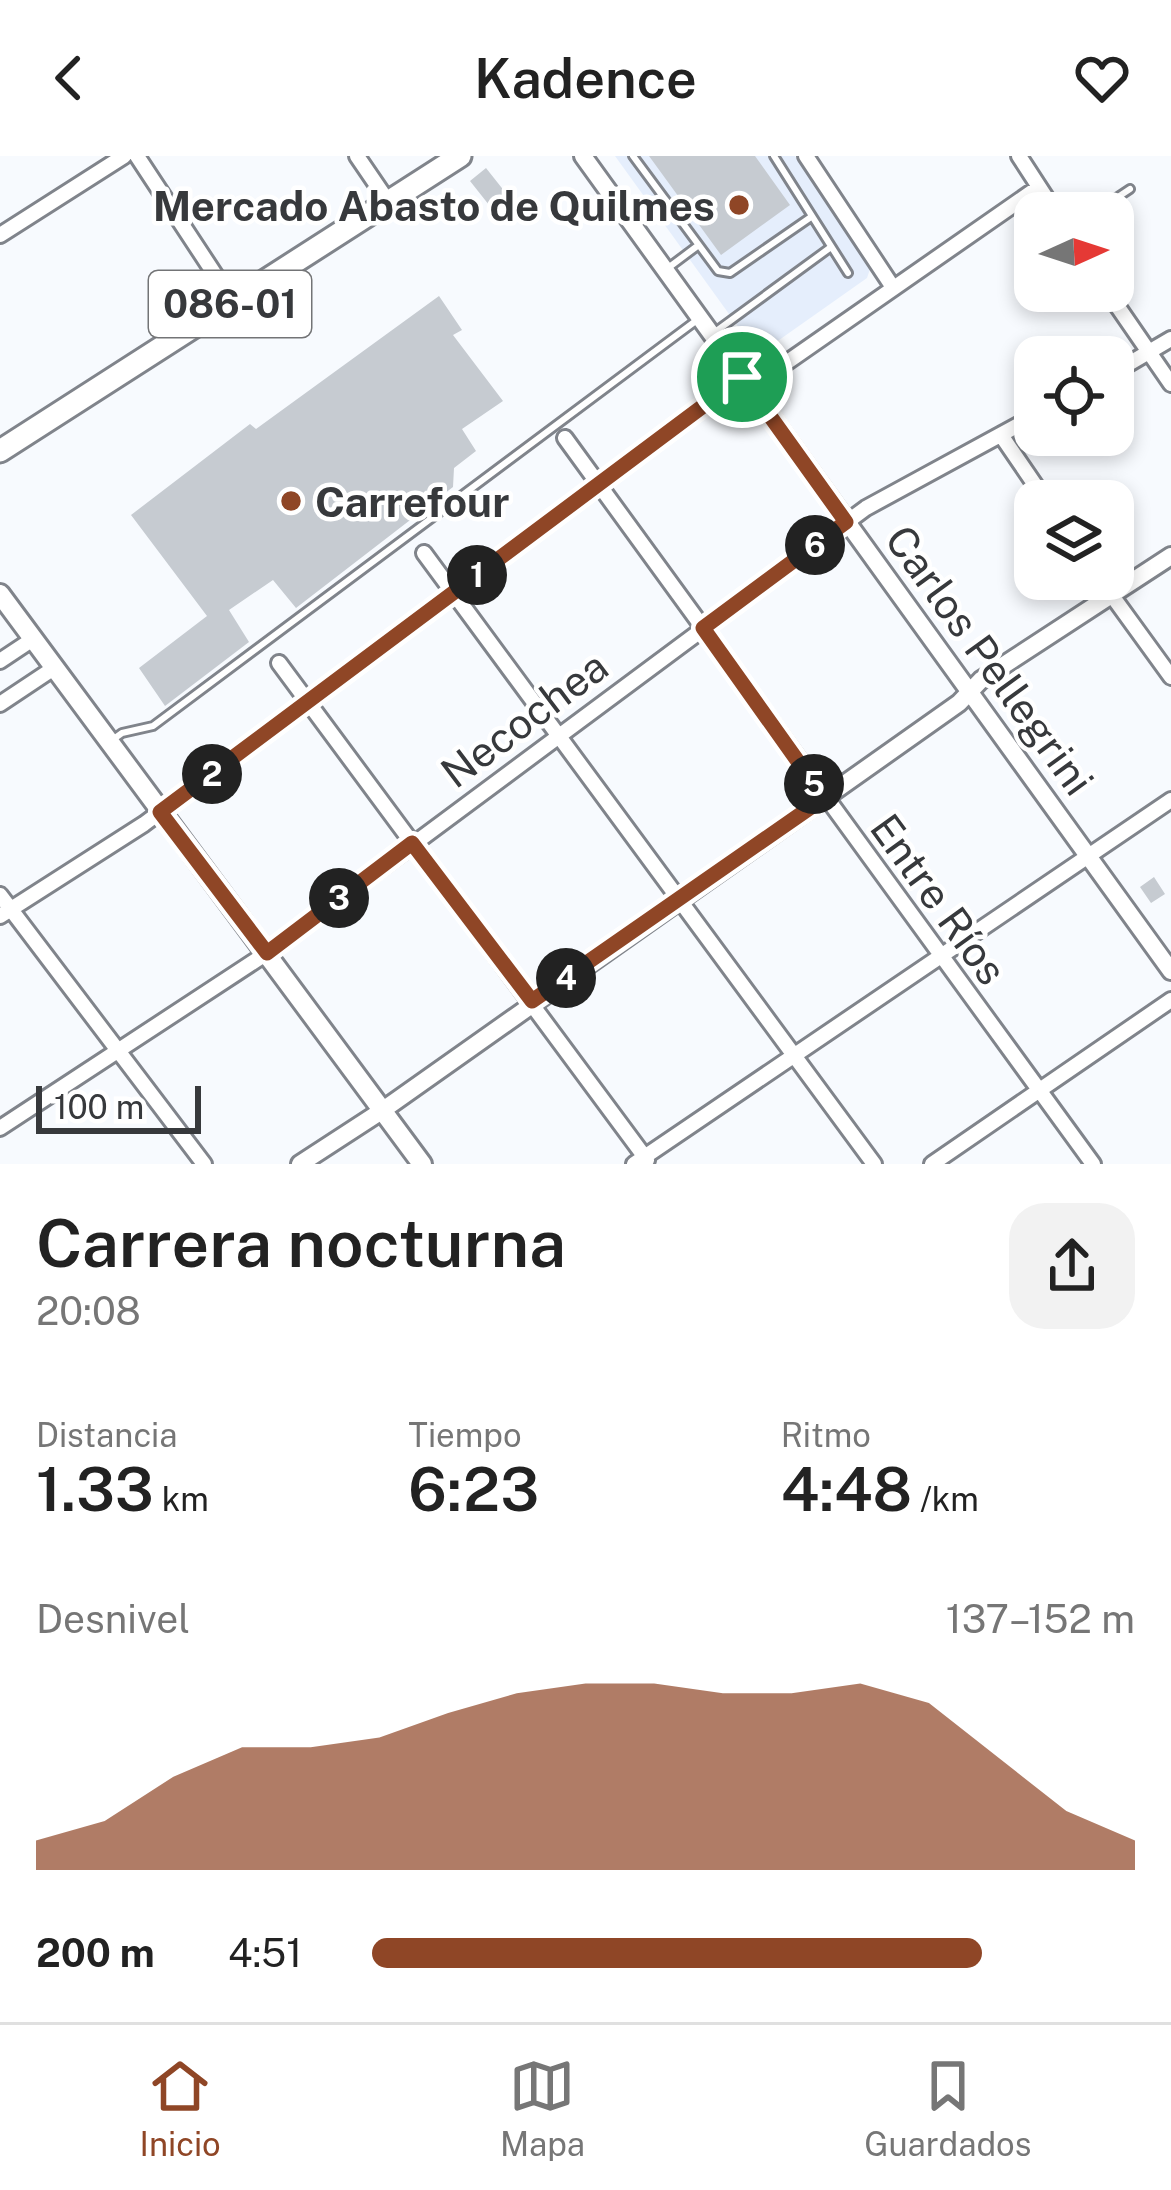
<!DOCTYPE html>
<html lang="es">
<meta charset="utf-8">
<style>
:root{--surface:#fff;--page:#f2f2f2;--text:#222;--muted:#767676;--line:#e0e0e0;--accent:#8f4626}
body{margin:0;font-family:"Public Sans",sans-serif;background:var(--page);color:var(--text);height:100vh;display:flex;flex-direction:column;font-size:45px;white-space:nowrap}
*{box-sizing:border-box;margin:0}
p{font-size:39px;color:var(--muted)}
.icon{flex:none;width:66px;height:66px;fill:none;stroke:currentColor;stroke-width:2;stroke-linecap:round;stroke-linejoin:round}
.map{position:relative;height:1008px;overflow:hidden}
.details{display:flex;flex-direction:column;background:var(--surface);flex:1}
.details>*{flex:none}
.needle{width:78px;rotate:87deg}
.tools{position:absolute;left:1014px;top:36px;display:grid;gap:24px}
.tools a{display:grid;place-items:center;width:120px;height:120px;border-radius:24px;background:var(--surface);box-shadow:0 6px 18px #0003;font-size:60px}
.scale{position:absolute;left:36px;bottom:30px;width:165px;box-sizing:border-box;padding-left:12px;border:6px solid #37393c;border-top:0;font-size:33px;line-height:42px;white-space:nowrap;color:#37393c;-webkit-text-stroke:9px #fff;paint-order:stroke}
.pin{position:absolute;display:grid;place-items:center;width:102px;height:102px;color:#fff;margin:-51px;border:6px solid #fff;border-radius:50%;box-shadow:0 3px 12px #0007}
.km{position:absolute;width:60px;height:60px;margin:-30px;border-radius:50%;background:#222;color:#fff;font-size:33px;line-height:60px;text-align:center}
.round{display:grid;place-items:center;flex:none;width:126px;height:126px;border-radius:36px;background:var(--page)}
.summary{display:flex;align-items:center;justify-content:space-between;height:204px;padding:0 36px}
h1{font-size:66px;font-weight:600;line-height:90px}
.figures{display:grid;grid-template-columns:repeat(3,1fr);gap:18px;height:204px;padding:12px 36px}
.figures div{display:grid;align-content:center}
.figures b{font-size:60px;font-weight:600}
.figures small{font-size:33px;font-weight:400}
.figures p{font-size:33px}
.chart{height:336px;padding:24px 36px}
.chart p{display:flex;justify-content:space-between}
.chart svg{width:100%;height:216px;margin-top:12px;fill:var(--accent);opacity:.7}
ul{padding:0 36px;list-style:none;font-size:39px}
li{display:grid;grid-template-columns:192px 144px 1fr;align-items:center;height:90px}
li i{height:30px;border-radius:15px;background:var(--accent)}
header{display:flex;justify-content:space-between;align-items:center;height:156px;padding:0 36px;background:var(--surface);font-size:54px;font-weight:600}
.menu{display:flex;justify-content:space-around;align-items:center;height:168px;border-top:3px solid var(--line);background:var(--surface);font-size:33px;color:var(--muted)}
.menu a{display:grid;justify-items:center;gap:6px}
.menu .on{color:var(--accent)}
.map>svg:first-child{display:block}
.built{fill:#e5eefc}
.building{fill:#c6cbd1}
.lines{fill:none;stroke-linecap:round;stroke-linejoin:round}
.service-casing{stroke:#80848b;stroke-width:12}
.minor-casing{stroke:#80848b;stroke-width:20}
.tertiary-casing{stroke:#80848b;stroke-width:22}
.secondary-casing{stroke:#80848b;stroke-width:24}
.primary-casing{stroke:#80848b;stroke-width:27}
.service{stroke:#fff;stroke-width:6}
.minor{stroke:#fff;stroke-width:14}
.tertiary{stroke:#fff;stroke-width:16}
.secondary{stroke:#fff;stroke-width:18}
.primary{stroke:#fff;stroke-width:21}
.route-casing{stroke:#fff;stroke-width:24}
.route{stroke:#8f4626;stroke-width:15}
.poi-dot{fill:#8f4626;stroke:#fff;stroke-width:4.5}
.labels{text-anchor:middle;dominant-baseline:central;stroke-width:9;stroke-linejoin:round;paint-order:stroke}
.shield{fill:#fff;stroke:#737476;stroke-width:3}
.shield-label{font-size:39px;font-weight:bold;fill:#37393c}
.poi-label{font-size:42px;font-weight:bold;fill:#37393c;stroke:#fff;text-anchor:end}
.street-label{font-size:42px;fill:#37393c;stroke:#fff}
</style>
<header><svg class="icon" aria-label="back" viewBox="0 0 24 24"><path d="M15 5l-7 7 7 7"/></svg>Kadence<svg class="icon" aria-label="heart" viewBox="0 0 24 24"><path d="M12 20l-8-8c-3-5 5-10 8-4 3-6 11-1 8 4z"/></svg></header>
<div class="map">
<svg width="1171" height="1008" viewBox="0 0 1171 1008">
<rect width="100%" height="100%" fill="#f7fafe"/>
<path class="built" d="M615,0H795L870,113L867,122L762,196L755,194Z"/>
<path class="building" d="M649,0H755L790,49L721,99Z
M486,12L509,41L493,54L470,25Z
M439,140L462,174L453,179L503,245L462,273L476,295L454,312L453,331L296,452L273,424L229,454L249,486L165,550L139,512L207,460L131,359L250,268L256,273Z
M1154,721L1165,738L1151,747L1140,731Z"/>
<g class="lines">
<g class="service-casing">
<path id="service" d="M633,0L718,115L730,117L811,61
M774,0L848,117
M1094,57L1130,33
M668,112L696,91
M715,176L831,91
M111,585L122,577L153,570L697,164"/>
</g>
<g class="minor-casing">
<path id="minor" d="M137,0L233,146
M357,0L389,47
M806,0L892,130
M1019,0L1056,57
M0,79L124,0
M1107,135L1171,228
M1113,217L1171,183
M750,232L1039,31
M1001,279L1046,345
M565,282L1093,1008
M424,397L874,1008
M1100,423L1171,521
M0,505L33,483
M279,507L647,1004
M0,548L54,512
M0,739L204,1008
M0,760L144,668L742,221
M0,972L267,797L866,352L1035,260
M634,1008L1171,644
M932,1008L1171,844"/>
</g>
<g class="tertiary-casing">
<path id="tertiary" d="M583,0L1171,815
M300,1008L383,954L959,547L981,524L1171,400"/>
</g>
<g class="secondary-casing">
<path id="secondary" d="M0,438L422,1008"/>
</g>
<g class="primary-casing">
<path id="primary" d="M0,295L460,0"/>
</g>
<use href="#service" class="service"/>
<use href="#minor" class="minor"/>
<use href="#tertiary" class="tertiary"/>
<use href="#secondary" class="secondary"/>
<use href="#primary" class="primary"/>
</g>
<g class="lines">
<g class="route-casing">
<path id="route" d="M742,221L846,366L703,472L824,642L532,845L412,687L267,797L160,656Z"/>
</g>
<use href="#route" class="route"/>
</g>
<g class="poi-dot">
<circle cx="739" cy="49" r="12"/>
<circle cx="291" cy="345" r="12"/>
</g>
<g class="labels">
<rect class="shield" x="149" y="115" width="162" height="66" rx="9"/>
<g class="shield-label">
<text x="230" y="148">086-01</text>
</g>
<g class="poi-label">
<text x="715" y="49">Mercado Abasto de Quilmes</text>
<text x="315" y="345" text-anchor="start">Carrefour</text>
</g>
<g class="street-label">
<text transform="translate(990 504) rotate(54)">Carlos Pellegrini</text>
<text transform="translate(524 563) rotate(-37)">Necochea</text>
<text transform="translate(939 743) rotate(54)">Entre Ríos</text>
</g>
</g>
</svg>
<div class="tools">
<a><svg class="needle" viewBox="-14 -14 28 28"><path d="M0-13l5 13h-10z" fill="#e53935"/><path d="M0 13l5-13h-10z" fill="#767676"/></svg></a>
<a><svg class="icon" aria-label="locate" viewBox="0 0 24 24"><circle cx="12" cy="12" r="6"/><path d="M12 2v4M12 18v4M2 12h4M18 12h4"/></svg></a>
<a><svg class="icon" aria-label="layers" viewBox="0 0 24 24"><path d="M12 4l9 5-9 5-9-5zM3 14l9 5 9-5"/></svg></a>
</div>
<div class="scale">100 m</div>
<div class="pin" style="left:742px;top:221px;background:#1e9e55"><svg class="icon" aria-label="arrive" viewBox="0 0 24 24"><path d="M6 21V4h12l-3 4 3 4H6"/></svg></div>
<b class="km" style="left:477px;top:419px">1</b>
<b class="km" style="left:212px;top:618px">2</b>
<b class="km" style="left:339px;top:742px">3</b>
<b class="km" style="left:566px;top:822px">4</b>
<b class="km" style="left:814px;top:628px">5</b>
<b class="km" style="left:815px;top:389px">6</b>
</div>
<section class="details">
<div class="summary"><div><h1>Carrera nocturna</h1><p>20:08</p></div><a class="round"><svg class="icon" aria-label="share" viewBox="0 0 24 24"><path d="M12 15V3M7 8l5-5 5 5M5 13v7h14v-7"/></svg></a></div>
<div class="figures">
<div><p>Distancia</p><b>1.33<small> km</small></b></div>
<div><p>Tiempo</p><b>6:23</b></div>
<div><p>Ritmo</p><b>4:48<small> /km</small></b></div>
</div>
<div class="chart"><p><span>Desnivel</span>137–152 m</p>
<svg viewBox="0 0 160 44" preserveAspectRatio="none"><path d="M0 44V38L10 34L20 25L30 19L40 19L50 17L60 12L70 8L80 6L90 6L100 8L110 8L120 6L130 10L140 21L150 32L160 38V44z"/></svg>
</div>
<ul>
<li><b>200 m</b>4:51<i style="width:80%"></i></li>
</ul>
</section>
<nav class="menu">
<a class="on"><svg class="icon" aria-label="home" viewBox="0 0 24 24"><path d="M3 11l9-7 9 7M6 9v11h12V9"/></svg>Inicio</a>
<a><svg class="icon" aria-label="map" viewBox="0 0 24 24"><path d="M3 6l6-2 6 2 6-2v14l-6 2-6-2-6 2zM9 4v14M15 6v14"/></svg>Mapa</a>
<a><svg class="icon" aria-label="saved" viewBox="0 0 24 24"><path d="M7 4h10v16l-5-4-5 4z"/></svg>Guardados</a>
</nav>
